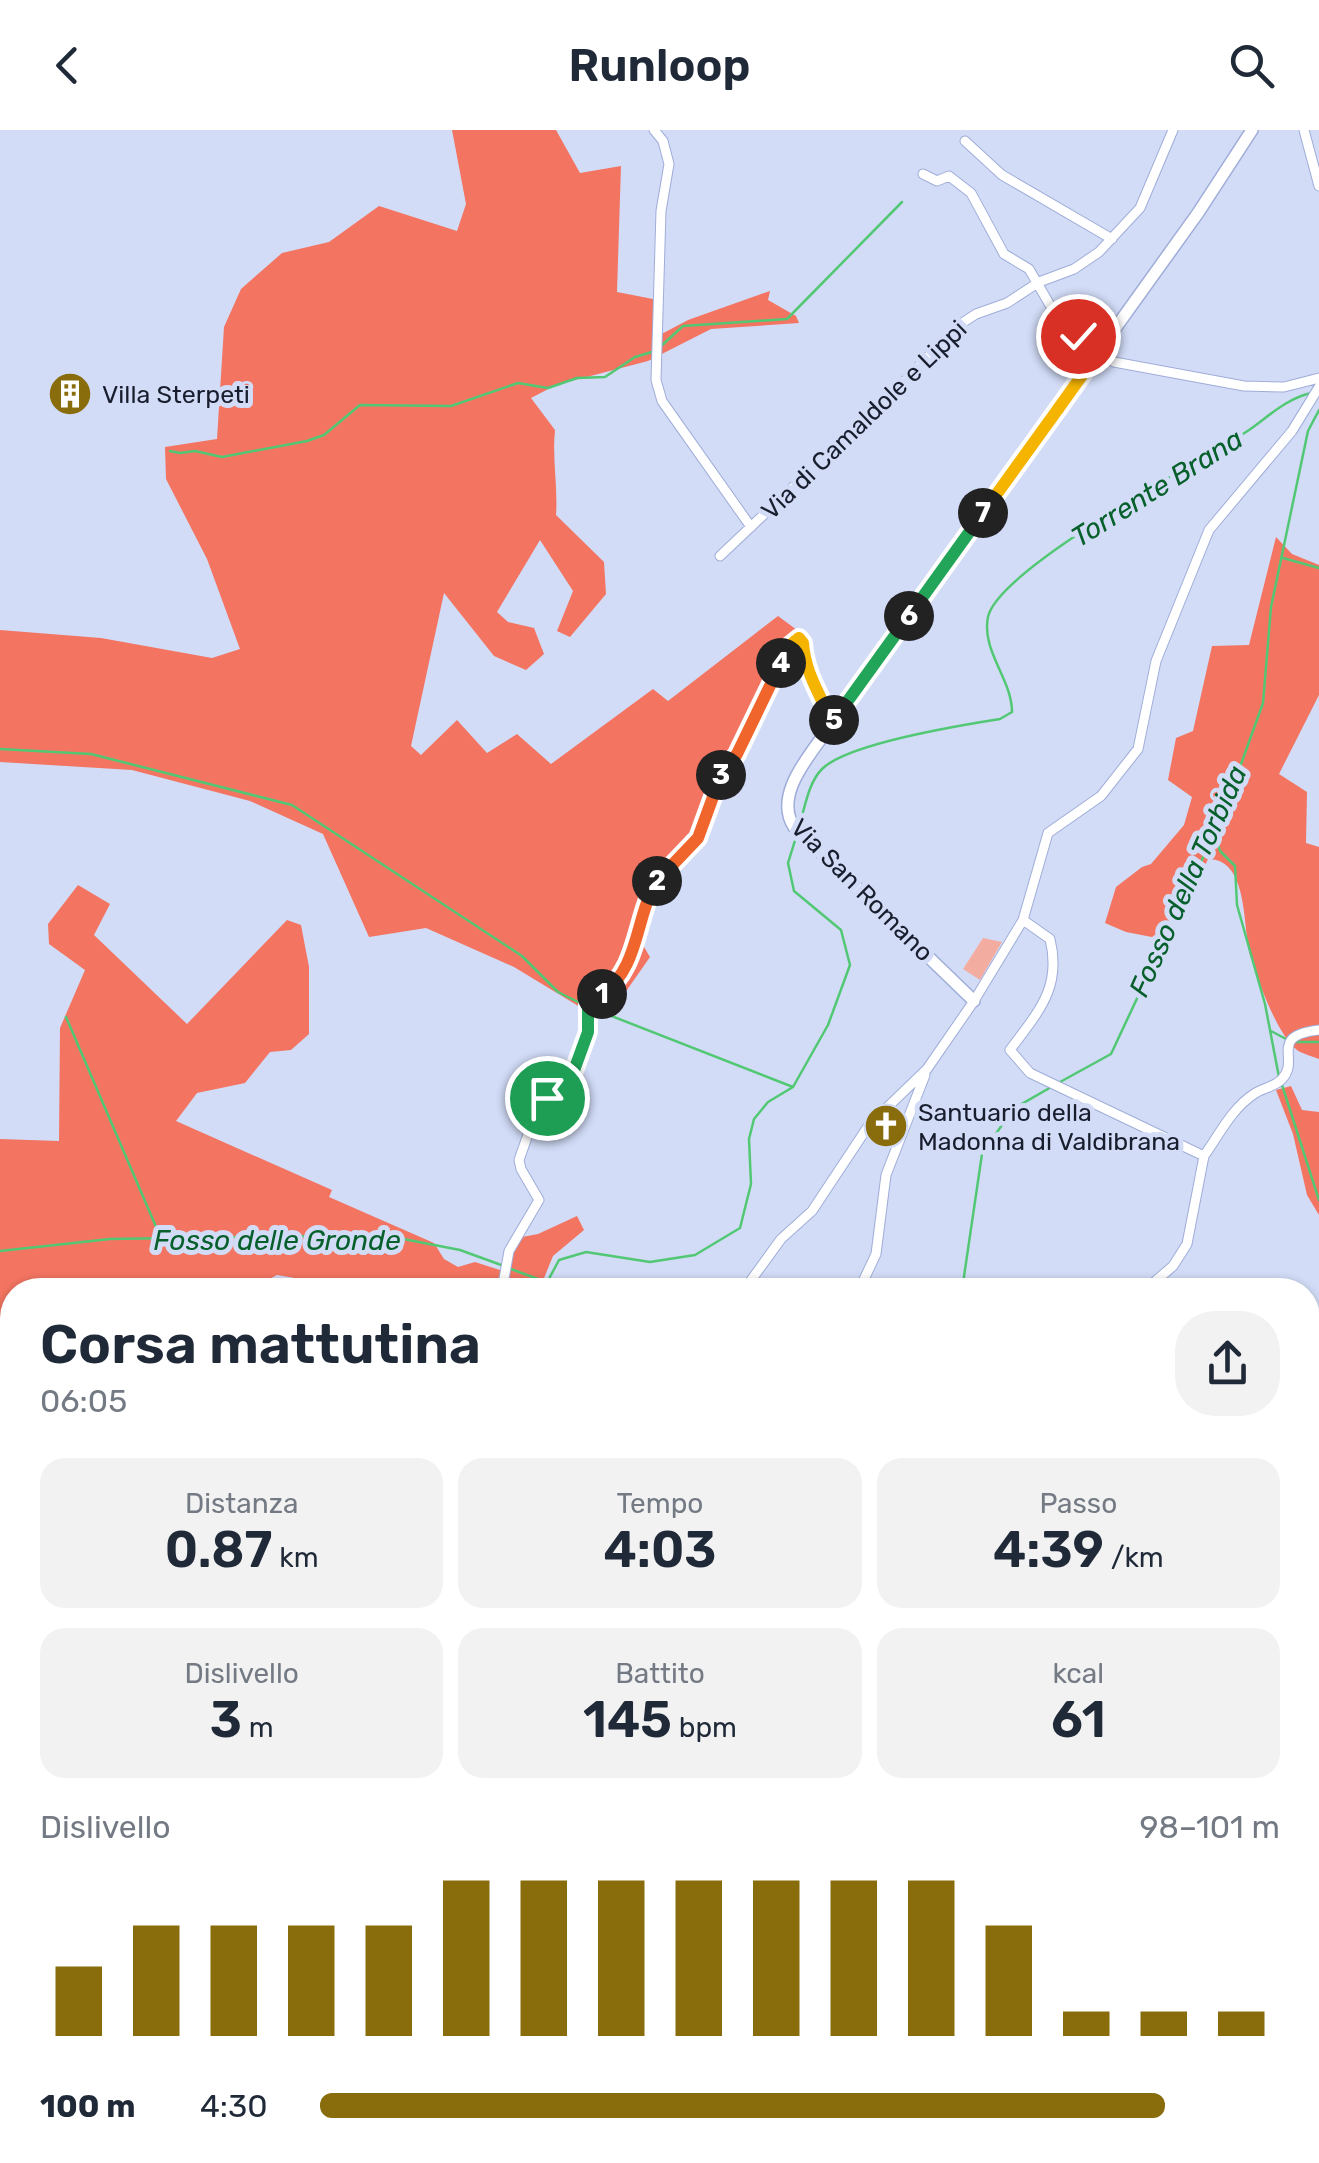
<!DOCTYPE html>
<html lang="it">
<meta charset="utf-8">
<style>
:root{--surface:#fff;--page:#f2f2f3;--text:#1f2937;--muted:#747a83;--accent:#896d0c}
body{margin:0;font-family:Rubik,sans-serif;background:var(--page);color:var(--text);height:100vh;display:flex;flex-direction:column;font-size:38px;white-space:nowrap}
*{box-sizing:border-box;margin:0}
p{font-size:32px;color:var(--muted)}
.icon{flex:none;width:55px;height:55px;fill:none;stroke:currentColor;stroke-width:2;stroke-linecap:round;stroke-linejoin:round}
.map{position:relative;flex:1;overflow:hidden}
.sheet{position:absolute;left:0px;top:1148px;width:1320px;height:888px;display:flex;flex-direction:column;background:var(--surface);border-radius:40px 40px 0 0;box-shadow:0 2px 8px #0004}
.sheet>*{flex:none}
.pin{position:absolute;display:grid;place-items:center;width:85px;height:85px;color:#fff;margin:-42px;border:5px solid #fff;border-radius:50%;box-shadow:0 2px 10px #0007}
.km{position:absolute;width:50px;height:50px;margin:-25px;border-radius:50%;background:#222;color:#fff;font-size:28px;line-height:50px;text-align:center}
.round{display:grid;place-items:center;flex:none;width:105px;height:105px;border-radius:40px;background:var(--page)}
.summary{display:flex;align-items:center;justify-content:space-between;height:170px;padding:0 40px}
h1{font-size:55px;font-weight:600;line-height:75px}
.figures{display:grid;grid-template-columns:repeat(3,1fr);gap:15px;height:170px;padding:10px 40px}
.figures div{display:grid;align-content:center;border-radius:25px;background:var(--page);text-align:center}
.figures b{font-size:50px;font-weight:600}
.figures small{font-size:28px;font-weight:400}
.figures p{font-size:28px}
.chart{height:280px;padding:20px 40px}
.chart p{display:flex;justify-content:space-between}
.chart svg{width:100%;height:180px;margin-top:10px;stroke:var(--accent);stroke-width:6}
ul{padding:0 40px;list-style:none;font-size:32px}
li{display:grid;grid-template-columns:160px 120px 1fr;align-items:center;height:75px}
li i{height:25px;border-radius:12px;background:var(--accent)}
header{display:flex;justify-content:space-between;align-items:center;height:130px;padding:0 40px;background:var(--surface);font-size:45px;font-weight:600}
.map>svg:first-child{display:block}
.green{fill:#f3ada0}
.forest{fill:#f37461}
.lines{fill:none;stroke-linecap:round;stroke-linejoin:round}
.stream{stroke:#52c874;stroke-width:2.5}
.minor-casing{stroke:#9fadd8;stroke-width:11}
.tertiary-casing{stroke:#9fadd8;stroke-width:14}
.minor{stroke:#fff;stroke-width:9}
.tertiary{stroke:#fff;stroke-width:11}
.split-1-casing{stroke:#fff;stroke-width:20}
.split-2-casing{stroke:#fff;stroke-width:20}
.split-3-casing{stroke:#fff;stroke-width:20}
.split-4-casing{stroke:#fff;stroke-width:20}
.split-5-casing{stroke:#fff;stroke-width:20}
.split-6-casing{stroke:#fff;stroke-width:20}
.split-7-casing{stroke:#fff;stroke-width:20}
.split-8-casing{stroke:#fff;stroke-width:20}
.split-9-casing{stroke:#fff;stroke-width:20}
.split-1{stroke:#22a559;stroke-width:12}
.split-2{stroke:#f0652b;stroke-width:12}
.split-3{stroke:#f0652b;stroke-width:12}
.split-4{stroke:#f0652b;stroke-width:12}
.split-5{stroke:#f5b400;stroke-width:12}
.split-6{stroke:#22a559;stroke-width:12}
.split-7{stroke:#22a559;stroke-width:12}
.split-8{stroke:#f5b400;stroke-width:12}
.split-9{stroke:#f5b400;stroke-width:12}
.labels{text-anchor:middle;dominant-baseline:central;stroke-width:10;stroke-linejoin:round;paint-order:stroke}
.poi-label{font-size:25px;fill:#191e2e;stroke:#d2dcf7;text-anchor:start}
.street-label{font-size:25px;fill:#191e2e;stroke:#d2dcf7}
.water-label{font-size:28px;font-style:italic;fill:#07602b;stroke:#d2dcf7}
</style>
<header><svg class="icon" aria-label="back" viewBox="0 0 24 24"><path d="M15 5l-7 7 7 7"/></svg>Runloop<svg class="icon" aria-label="search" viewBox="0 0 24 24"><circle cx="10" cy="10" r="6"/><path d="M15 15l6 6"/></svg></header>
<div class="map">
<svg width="1319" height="2033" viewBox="0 0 1319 2033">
<rect width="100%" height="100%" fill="#d2dcf7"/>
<path class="green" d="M983,808L1002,812L980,850L963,839Z"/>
<path class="forest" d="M452,0H556L580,43L621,36L617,162L653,169L654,208L688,190L770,161L768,170L796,186L799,193L711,199L648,231L556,255L531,268L555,300C552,329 558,356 556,385L604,432L606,464L570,507L557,501L573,461L540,410L497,482L508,492L534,498L544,524L526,540L494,526L444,463L411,616L421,625L457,590L487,623L517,604L551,634L653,559L668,571L778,486L801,503L781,518L736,615L711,650L703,685L691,709L650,758L637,797L641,812L650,827L613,880L580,877L514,837L426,798L369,807L323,704L250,671L132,640L0,632V500L101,508L212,528L240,519L207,429L166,349L165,317L217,309L224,197L241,159L282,123L329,112L379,76L457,101L466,74Z
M1276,407L1292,424L1319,435V565L1279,644L1307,662L1306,713L1319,717V929C1312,926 1303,924 1297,920C1277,904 1259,853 1251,828C1242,800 1250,729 1208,729L1188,773L1157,808L1126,802L1105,793L1116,757L1142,737L1151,734L1184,695L1192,667L1168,650L1176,608L1193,601L1212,516L1249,515Z
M78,755L110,774L94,805L187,894L287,790L301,795L309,837V904L291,920L270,922L245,953L197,963L176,991L332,1060L329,1067L434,1113L444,1129L458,1137L475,1132L503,1141L522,1107L538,1104L577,1086L584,1100L553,1126L540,1158L452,1160L441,1156L365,1160L277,1145L249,1160H12V1256L0,1257V1009L59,1011L60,898L85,840L49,814L48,794Z
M1291,956L1302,980L1319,982V1085L1307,1065L1293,1004L1276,960Z
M12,1323V1521L0,1531V1325Z
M1319,1475V1599L1313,1615L1319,1623V2033H1198L1188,2023L1308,2022V1489L1314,1491Z
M63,2023H123L125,2033H60Z"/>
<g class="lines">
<path class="stream" d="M659,218L683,196L787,189L902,72
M170,321L180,323L195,321L222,327L307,311L324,305L360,275L451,276L518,253L548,258L577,248L605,247L635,227L652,222
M1283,428L1319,438
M0,619L91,624L292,675L522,826L558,862L584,875
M799,696C805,678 808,653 822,639C847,614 962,595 1000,589L1012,582C1012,549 981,521 988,487C998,439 1199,332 1246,302C1267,288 1285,269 1311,263
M1215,704L1220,721L1235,736L1237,775L1265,874L1279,947
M591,878L793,957
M66,887L160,1106
M1271,901L1286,909
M1293,912H1319
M1060,952L1111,924L1222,687L1263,573L1271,477L1308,301L1319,280
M1282,955L1319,1070
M0,1121L110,1109L383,1105L460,1120L504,1136
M511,1139L546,1152
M543,1160L559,1130L586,1122L650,1132L695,1125L740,1098L751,1054L749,1009L754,989L768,972L793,957L828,895L850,835L841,800L794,761L788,733L797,704
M962,1160L982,1024L1013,979L1053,956
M0,1433L12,1432
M1308,1888L1319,1881
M1221,2022L1223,2033
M106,2033L107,2022
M1001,2033L1002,2022"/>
<g class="minor-casing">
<path id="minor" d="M654,0L663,11L669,34L661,81L656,250L662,271L751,397
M1304,0L1319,56
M965,11L1002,45L1112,109
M923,44L937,51L949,46L971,63L1004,124L1029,139L1054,182L1098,223L1114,232L1244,256L1284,257L1319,248
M720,426L901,255L956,197L976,184L1007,173L1039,152L1074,139L1099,122L1140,78L1173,0
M1023,790L1050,809C1062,858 1038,882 1010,920L1030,943L1204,1026C1219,1005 1232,978 1254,964C1262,958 1275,957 1282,949C1301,929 1267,906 1319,900
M502,1160L509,1121L539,1070L521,1039L519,1030L537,979L547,968L568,957L588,902L589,875L609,859L629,830L650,762L659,748L698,708L718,649L737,624L788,517L799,508L803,513L807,541L832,593
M744,1160L781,1109L812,1081L869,995L927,939L974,871L1023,790L1048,703L1101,666L1138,619L1156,531L1209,400L1292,301L1319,257
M859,1160L876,1124L886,1045L925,945
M1145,1160L1173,1136L1187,1114L1204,1026
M0,1321L12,1320
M0,1602L12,1607
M203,2022L205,2033
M552,2033H582
M772,2033L773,2022"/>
</g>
<g class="tertiary-casing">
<path id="tertiary" d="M974,871L794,697C772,663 814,621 832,593L1198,83L1252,0"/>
</g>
<use href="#minor" class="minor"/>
<use href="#tertiary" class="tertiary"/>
</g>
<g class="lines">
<g class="split-1-casing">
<path id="split-1" d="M547,968L568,957L588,902V875L602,864"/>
</g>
<g class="split-2-casing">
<path id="split-2" d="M602,864C640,838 635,786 657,751"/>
</g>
<g class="split-3-casing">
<path id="split-3" d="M657,751L698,708L721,645"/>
</g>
<g class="split-4-casing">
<path id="split-4" d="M721,645L737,624L781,533"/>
</g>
<g class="split-5-casing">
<path id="split-5" d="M781,533L788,517L799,508L803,513C805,544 821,565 832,593L834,590"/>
</g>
<g class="split-6-casing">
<path id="split-6" d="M834,590L909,486"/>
</g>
<g class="split-7-casing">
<path id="split-7" d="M909,486L983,383"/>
</g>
<g class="split-8-casing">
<path id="split-8" d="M983,383L1058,279"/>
</g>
<g class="split-9-casing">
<path id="split-9" d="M1058,279L1098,223L1078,206"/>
</g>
<use href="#split-1" class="split-1"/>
<use href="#split-2" class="split-2"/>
<use href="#split-3" class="split-3"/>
<use href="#split-4" class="split-4"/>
<use href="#split-5" class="split-5"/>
<use href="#split-6" class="split-6"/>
<use href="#split-7" class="split-7"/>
<use href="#split-8" class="split-8"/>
<use href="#split-9" class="split-9"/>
</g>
<defs>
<g id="building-disc" transform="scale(2.25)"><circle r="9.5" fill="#896d0c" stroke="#d2dcf7"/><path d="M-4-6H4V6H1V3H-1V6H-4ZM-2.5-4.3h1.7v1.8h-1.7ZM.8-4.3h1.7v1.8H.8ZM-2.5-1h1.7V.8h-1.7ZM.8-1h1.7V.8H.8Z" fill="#fff"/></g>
<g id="church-disc" transform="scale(2.25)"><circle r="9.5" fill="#896d0c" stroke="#d2dcf7"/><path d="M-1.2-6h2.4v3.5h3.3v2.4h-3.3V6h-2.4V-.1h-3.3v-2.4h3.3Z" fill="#fff"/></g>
</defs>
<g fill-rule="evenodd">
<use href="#building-disc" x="70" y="264"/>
<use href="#church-disc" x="886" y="996"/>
</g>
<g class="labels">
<g class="poi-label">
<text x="102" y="264">Villa Sterpeti</text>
<text x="918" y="982">Santuario della<tspan x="918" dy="29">Madonna di Valdibrana</tspan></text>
</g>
<g class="street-label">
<text transform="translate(864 290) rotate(-44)">Via di Camaldole e Lippi</text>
<text transform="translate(862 760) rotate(45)">Via San Romano</text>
</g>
<g class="water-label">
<text transform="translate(1157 358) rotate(-32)">Torrente Brana</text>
<text transform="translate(1188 751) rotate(-66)">Fosso della Torbida</text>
<text x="277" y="1110">Fosso delle Gronde</text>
</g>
</g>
</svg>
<div class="pin" style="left:547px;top:968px;background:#1e9e55"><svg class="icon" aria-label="arrive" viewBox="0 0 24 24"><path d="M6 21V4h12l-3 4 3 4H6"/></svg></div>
<div class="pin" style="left:1078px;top:206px;background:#d93025"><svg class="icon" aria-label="check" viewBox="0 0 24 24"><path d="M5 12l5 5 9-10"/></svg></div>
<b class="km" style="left:602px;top:864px">1</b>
<b class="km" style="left:657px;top:751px">2</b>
<b class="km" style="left:721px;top:645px">3</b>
<b class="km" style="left:781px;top:533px">4</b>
<b class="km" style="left:834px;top:590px">5</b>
<b class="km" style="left:909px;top:486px">6</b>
<b class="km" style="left:983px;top:383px">7</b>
<section class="sheet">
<div class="summary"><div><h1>Corsa mattutina</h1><p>06:05</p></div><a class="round"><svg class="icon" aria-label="share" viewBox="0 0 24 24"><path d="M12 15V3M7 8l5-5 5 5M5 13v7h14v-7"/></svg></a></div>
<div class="figures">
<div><p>Distanza</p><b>0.87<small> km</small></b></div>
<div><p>Tempo</p><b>4:03</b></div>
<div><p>Passo</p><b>4:39<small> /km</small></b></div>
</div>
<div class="figures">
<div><p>Dislivello</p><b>3<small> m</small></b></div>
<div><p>Battito</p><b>145<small> bpm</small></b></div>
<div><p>kcal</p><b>61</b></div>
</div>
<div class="chart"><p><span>Dislivello</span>98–101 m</p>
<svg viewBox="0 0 160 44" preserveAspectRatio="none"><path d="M5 44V27M15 44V17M25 44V17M35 44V17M45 44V17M55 44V6M65 44V6M75 44V6M85 44V6M95 44V6M105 44V6M115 44V6M125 44V17M135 44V38M145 44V38M155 44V38"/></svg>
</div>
<ul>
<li><b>100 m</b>4:30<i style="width:88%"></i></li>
</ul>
</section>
</div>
